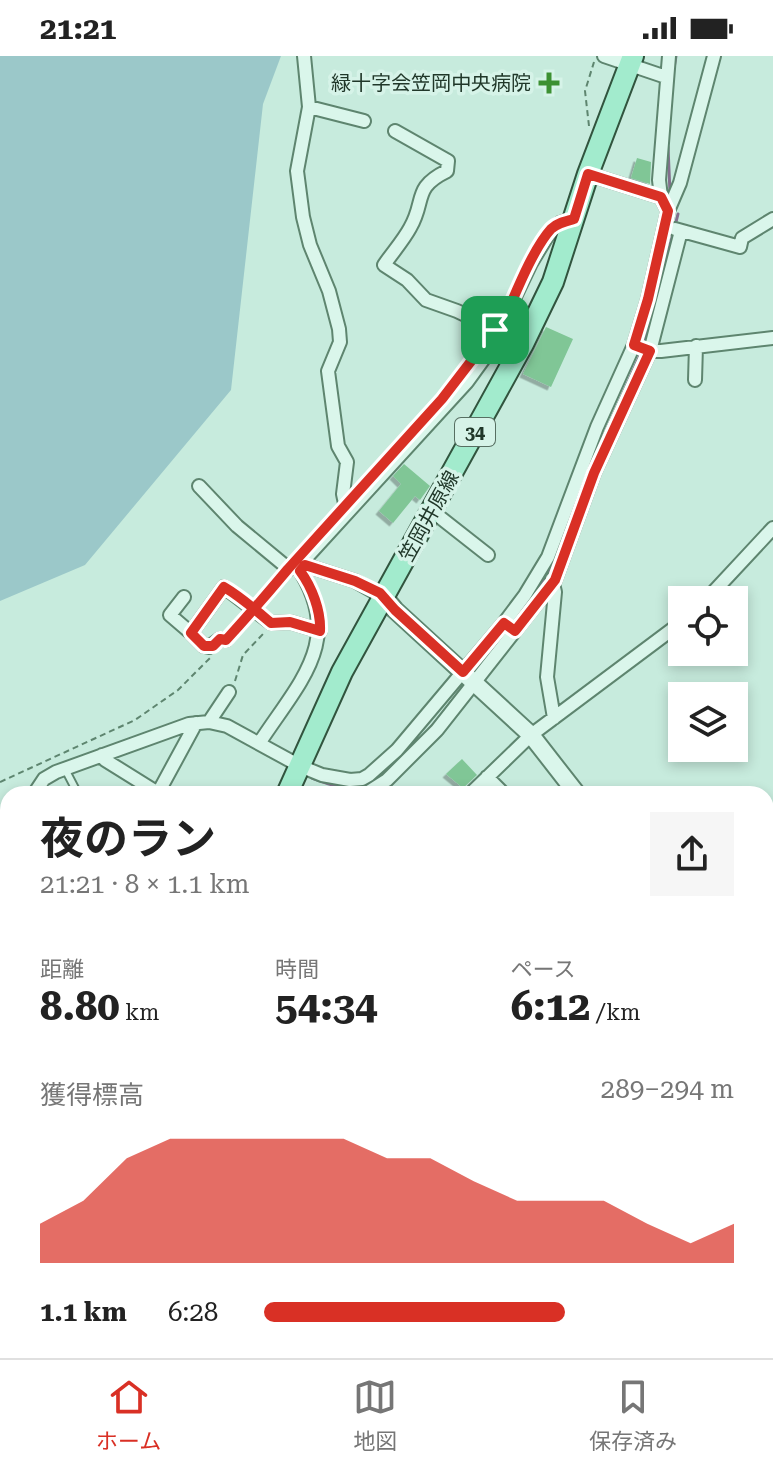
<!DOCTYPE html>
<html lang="ja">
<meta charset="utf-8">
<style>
:root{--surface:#fff;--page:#f6f6f6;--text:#222;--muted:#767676;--line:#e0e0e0;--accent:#d93025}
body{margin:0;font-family:"Roboto Serif","Noto Sans JP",serif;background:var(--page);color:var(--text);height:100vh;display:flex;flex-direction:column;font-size:30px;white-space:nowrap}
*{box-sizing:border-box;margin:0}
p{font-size:26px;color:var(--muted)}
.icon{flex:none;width:44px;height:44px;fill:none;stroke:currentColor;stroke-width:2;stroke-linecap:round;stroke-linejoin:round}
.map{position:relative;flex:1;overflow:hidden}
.details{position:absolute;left:0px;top:730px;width:774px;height:572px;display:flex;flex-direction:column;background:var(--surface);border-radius:24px 24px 0 0;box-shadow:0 4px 12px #0003}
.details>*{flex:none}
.buttons{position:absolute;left:668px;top:530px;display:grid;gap:16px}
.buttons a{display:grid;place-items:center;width:80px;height:80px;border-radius:0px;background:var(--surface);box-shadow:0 4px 12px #0003;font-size:40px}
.pin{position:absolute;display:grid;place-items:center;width:68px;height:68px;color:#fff;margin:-34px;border-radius:16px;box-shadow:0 4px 12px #0006}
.round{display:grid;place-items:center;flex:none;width:84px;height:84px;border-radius:0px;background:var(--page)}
.headline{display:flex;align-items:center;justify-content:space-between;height:136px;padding:0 40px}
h1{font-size:44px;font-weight:700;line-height:60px}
.stats{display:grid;grid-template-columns:repeat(3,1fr);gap:12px;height:136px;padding:8px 40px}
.stats div{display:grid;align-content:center}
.stats b{font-size:40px;font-weight:700}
.stats small{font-size:22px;font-weight:400}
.stats p{font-size:22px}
.chart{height:224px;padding:16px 40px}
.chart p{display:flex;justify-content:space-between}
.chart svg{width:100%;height:144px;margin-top:8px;fill:var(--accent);opacity:.7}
ul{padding:0 40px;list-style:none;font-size:26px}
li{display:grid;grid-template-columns:128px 96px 1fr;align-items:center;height:60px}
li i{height:20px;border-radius:10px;background:var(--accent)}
.status{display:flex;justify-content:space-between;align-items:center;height:56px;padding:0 40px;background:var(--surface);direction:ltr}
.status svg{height:22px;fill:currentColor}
.menu{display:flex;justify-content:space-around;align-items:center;height:112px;border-top:2px solid var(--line);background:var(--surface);font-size:22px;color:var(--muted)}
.menu a{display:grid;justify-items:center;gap:4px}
.menu .selected{color:var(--accent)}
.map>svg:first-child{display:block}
.green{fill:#9bc8c9}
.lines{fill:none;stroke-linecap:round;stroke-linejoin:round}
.stream{stroke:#836f8d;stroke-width:3}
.building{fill:#80c696;filter:url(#shadow)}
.service-casing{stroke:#5e856f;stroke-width:10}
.minor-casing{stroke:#5e856f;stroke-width:16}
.tertiary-casing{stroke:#5e856f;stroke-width:20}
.primary-casing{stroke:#31543e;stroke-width:24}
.trunk-casing{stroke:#31543e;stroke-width:24}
.path{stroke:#5e856f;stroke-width:2;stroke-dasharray:6 4;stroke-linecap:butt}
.service{stroke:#daf6eb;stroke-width:6}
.minor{stroke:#daf6eb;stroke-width:12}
.tertiary{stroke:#daf6eb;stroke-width:16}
.primary{stroke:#a2ebcd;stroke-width:20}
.trunk{stroke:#80e0b0;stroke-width:20}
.rail{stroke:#203729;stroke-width:3;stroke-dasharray:14 14;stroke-linecap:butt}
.route-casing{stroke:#fff;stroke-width:16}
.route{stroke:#d93025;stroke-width:10}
.poi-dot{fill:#3c9032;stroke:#d6f3e8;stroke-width:3}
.labels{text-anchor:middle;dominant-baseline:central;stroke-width:7;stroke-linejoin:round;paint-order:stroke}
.shield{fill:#d6f3e8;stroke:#576f62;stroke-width:2}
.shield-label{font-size:18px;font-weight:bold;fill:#203729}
.poi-label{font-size:20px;fill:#203729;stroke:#d6f3e8;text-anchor:end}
.street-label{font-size:20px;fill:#203729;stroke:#d6f3e8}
</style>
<div class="status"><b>21:21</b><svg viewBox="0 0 49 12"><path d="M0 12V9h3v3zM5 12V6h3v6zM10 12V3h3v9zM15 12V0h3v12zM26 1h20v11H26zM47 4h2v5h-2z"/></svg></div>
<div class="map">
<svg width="773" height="1302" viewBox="0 0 773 1302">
<defs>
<filter id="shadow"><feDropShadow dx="-3.5" dy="3.5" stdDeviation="0" flood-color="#0004"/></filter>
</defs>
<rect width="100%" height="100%" fill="#c7ebdd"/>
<path class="green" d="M0,0H281L263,48L231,334L85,509L0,545Z"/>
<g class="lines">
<path class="stream" d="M674,12L676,0
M668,91L670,137
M675,170L678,158
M643,290L673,178
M592,407L641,297
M473,618L538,534L552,511L579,441
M312,722C323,726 336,732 347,732C392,729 440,660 466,627"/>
</g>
<path class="building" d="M637,102L651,106L650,128L631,122Z
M517,257L522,259L511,284L506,281Z
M546,271L573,283L551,331L523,318Z
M404,408L430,430L420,444L415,440L393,467L379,455L401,428L393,420Z
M462,703L477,719L463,732L446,718Z
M214,1294H271L288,1302H231Z"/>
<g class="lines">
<g class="service-casing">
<path id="service" d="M65,713L78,738
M313,1294L323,1298L329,1294"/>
</g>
<g class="minor-casing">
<path id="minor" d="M304,0L309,51L297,115L303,161L310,189L329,235L339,273L340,286L328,315L338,390L347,406L343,438L347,457
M604,0L666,21
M309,51L364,65
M395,75L448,105L447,115C412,132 426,145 410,172C403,185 392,197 384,209L407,224L426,244L457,255L499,275
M588,118L661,141
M668,155L661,141L659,124L669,0
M675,173L740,191L742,182L773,163
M645,294L661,295L773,282
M695,324L696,290
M199,430L237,470L289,513L297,510
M432,455L488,499
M300,515L305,509L355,525L385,542
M552,523L555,536L547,621L554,662
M184,541L170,559L191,577
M706,544L773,472
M226,584L220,583L209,591L204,590L191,577L224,531L271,567L290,566L320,575
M209,666L229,636
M260,686C300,625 346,583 297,510L298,505L307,501L467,326L488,297L531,207L551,174L560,167L574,163
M102,699L105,704L158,737L196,667
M487,721L504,738
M34,738L44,723L56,716L189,668L209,666L227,670L300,710L322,719L350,724L362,723L369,719L397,694L504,567L525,539L548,501L597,371L634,289L648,243L668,155L680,127L714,0
M365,738L387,724L437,674L555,524L594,417L650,295L681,175
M470,738L531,679L682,566
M0,819L8,811
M0,853L8,857
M766,884L773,878
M0,944L8,948
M0,1042L8,1047
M766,1080H773
M0,1160L8,1164
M766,1187L773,1179
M766,1233L773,1234
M434,1294L444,1302
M510,1294L520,1302
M608,1294L617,1302
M72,1298L88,1296L103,1302
M473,1302L479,1294
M625,1302L629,1294"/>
</g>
<g class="tertiary-casing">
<path id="tertiary" d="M385,542L395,554L531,679L577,738
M766,996L773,1005
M696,1294L703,1302
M350,1302V1294"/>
</g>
<g class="primary-casing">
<path id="primary" d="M287,738L342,616L523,288L553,226L588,118L633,0
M0,1284L8,1273"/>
</g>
<g class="trunk-casing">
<path id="trunk" d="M0,1264L8,1268
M66,1294L78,1302"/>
</g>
<path class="path" d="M589,70L585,35L594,6
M260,546L282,521
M233,576L245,563
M235,625L243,599L264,577
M0,726L135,664L178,634L210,602
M0,1247L2,1243L8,1246
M284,1294L301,1302"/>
<use href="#service" class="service"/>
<use href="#minor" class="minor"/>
<use href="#tertiary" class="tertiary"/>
<use href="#primary" class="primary"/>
<use href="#trunk" class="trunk"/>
<path class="rail" d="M0,1195L8,1198
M0,1215L8,1219
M169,1294L183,1302
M206,1294L223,1302"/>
</g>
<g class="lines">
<g class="route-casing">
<path id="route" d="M495,274L442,343L288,513C268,537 247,561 226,584L220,583L213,590H204L191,577L224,531C241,541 256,554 271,567L290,566L320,575C321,555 312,531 300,515L305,509L355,525L380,537L395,554L463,616L504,567L515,575L555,524L594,417L650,295L634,289L648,243L668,155L661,141L588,118L574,163C566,165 557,167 551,173C531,195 512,247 499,275L495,274"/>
</g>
<use href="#route" class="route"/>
</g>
<path class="poi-dot" d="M545 15h8v8h8v8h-8v8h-8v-8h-8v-8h8z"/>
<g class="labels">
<rect class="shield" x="455" y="362" width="40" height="28" rx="6"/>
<g class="shield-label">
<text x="475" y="376">34</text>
</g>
<g class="poi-label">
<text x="531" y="27">緑十字会笠岡中央病院</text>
</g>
<g class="street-label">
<text transform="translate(429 460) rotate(-61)">笠岡井原線</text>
</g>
</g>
</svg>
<div class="buttons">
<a><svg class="icon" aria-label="locate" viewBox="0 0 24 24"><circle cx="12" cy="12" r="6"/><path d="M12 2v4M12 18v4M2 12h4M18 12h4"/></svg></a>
<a><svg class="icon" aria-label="layers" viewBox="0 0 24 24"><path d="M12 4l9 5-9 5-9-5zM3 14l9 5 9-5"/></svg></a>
</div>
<div class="pin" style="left:495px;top:274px;background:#1e9e55"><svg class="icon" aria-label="arrive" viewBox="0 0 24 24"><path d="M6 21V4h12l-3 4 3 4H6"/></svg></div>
<section class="details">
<div class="headline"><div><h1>夜のラン</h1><p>21:21 · 8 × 1.1 km</p></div><a class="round"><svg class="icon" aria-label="share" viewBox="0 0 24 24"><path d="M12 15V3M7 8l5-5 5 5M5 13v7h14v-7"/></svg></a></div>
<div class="stats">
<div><p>距離</p><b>8.80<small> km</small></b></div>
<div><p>時間</p><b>54:34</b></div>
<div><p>ペース</p><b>6:12<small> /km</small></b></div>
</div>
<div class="chart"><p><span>獲得標高</span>289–294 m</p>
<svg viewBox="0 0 160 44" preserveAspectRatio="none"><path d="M0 44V32L10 25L20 12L30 6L40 6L50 6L60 6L70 6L80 12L90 12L100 19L110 25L120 25L130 25L140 32L150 38L160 32V44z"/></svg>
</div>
<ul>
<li><b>1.1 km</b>6:28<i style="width:64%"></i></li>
</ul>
</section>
</div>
<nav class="menu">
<a class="selected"><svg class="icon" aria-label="home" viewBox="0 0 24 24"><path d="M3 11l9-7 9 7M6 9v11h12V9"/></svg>ホーム</a>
<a><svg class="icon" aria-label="map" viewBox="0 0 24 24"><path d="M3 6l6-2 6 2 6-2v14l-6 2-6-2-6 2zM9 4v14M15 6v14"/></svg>地図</a>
<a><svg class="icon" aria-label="saved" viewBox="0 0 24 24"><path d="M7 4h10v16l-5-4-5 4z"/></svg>保存済み</a>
</nav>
